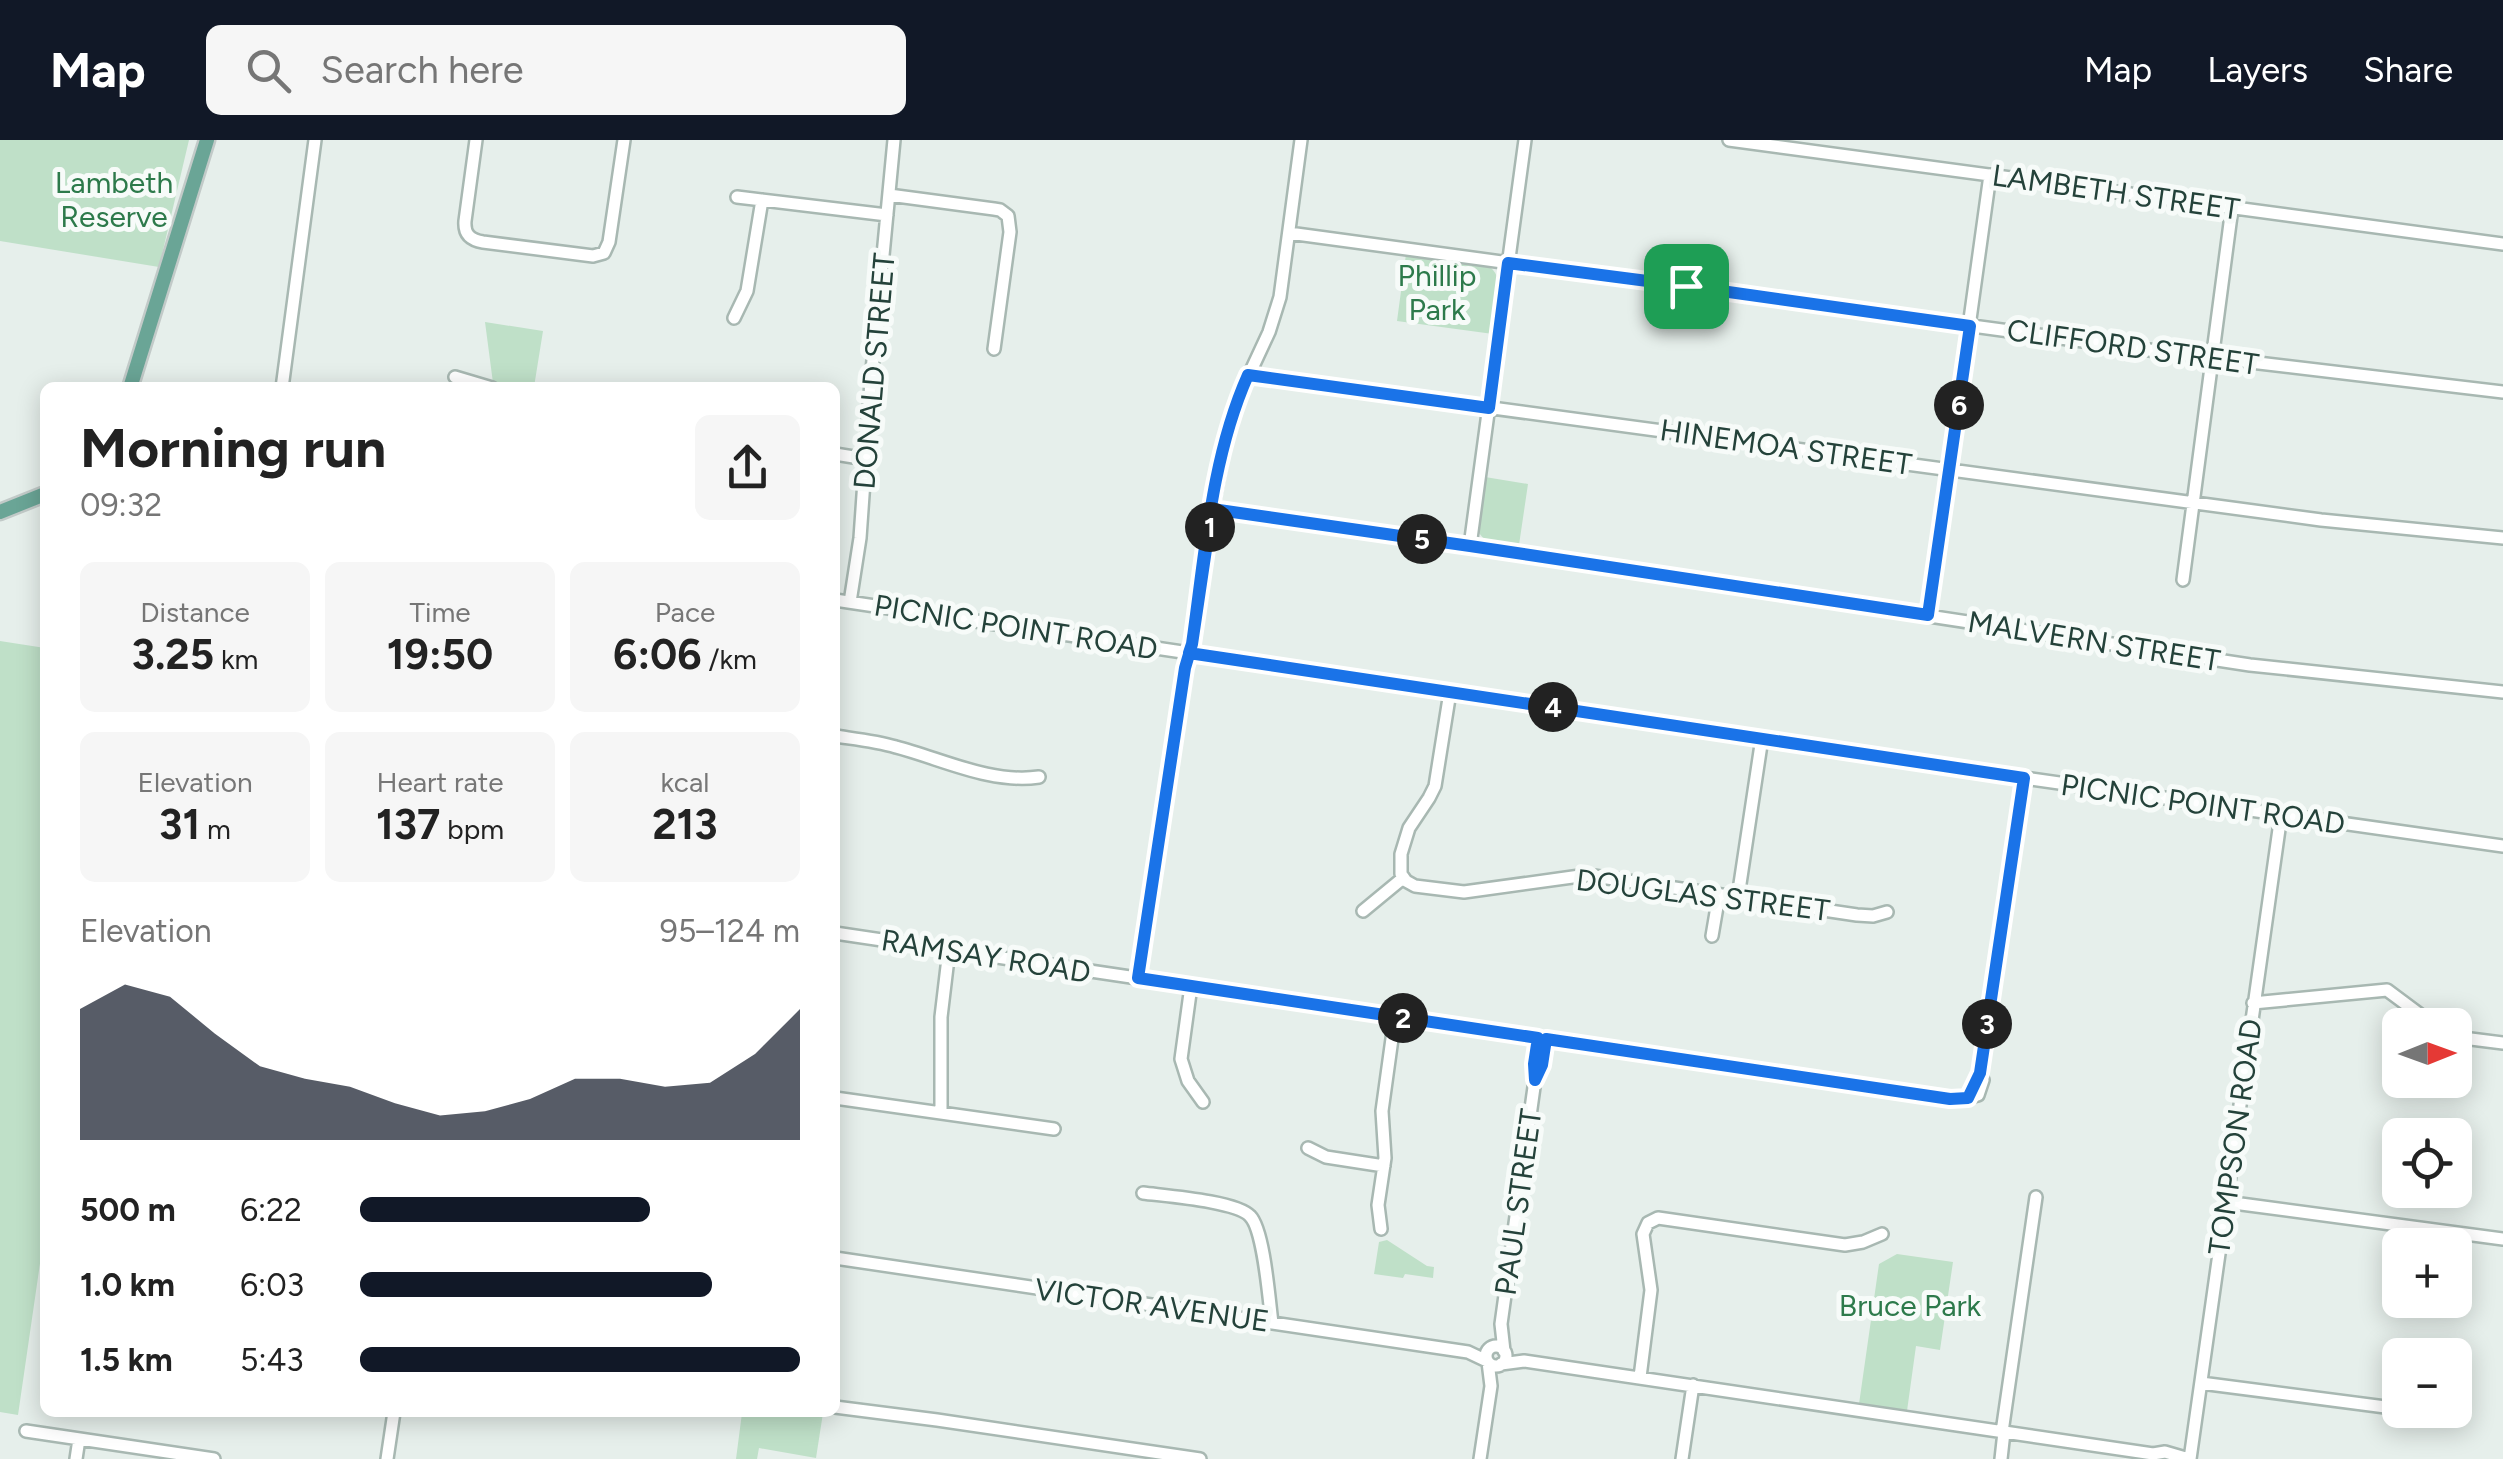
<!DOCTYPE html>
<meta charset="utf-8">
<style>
:root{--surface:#fff;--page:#f6f6f6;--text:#222;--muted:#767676;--accent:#111827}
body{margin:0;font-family:Figtree,sans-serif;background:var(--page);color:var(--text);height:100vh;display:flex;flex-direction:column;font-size:38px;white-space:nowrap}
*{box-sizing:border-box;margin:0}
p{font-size:32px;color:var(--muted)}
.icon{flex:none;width:55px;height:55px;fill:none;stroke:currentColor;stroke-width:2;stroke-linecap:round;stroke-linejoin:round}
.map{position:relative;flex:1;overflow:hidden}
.side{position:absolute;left:40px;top:242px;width:800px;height:1035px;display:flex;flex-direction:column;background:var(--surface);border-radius:15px;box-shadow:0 5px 25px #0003}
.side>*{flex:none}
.needle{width:65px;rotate:89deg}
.tools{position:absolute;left:2382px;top:868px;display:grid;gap:20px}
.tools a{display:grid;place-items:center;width:90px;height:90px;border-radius:15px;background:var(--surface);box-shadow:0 5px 25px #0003;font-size:50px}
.pin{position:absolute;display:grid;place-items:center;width:85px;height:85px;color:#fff;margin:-42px;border-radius:20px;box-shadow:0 5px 15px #0006}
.km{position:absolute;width:50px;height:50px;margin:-25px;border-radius:50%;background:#222;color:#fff;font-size:28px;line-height:50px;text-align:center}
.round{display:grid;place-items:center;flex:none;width:105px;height:105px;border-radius:15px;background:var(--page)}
.headline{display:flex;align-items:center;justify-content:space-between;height:170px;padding:0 40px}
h1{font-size:55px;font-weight:700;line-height:75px}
.stats{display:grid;grid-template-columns:repeat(3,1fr);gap:15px;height:170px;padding:10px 40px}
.stats div{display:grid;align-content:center;border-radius:15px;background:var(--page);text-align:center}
.stats b{font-size:42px;font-weight:700}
.stats small{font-size:28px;font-weight:400}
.stats p{font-size:28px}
.chart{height:280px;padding:20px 40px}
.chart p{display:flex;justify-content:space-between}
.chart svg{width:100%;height:180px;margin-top:10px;fill:var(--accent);opacity:.7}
ul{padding:0 40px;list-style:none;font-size:32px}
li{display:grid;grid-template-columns:160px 120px 1fr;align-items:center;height:75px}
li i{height:25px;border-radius:12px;background:var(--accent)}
header{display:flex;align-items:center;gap:60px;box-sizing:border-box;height:140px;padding:0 50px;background:var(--accent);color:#fff}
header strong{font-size:48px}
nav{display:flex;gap:55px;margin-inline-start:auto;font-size:35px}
.search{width:700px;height:90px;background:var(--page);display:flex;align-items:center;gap:25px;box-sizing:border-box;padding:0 35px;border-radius:15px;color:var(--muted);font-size:38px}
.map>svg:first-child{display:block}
.green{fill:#bfe0c8}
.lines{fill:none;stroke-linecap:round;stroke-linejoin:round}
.minor-casing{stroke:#a8b8b2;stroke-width:16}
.major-casing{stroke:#c2cac8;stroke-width:19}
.minor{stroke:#fff;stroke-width:11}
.major{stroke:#6aa596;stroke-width:14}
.route-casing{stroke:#fff;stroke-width:20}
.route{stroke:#1a73e8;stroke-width:12}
.labels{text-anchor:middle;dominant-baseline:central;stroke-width:10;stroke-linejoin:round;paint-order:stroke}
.park-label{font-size:30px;fill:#2d7a4b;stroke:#f7fbf9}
.street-label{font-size:30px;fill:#24423a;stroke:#f7fbf9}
</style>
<header>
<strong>Map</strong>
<div class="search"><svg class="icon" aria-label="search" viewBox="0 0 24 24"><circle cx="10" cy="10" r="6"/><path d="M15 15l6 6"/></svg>Search here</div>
<nav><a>Map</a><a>Layers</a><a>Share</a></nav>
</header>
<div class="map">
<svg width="2503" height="1319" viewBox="0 0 2503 1319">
<rect width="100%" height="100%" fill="#e6efeb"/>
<path class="green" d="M0,0H189L159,127L0,101Z
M1406,114L1487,125C1509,138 1496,172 1493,194L1397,181Z
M485,182L543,191L534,247L493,243Z
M1485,337L1528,344L1519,405L1484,399L1479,393Z
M0,501L45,508V709L41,733H45V1089L18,1275L0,1272Z
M1387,1100L1427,1126L1434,1127L1433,1138L1405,1134L1403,1138L1374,1134L1379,1102Z
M1897,1114L1953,1122L1940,1210L1916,1206L1907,1271L1859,1264L1879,1124Z
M742,1273H823L816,1318L759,1308L757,1319H736Z"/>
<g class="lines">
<g class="minor-casing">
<path id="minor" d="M476,0L465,81C464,94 470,100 483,102L593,116L604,113L609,102L624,0
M1729,0L2503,104
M889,55L994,69L1000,70L1008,76L1010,92L994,209
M737,57L887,75
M1289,93L2149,210L2503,252
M734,178L747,151L762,60
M1248,235L2321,380L2503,398
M455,237L492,248
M282,248L315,0
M835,314L866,319
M1212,369L1470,406L2250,525L2503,552
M1470,406L1525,0
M2183,440L2232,68
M835,460L2024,638L2503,706
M850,462L860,398L871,241L894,0
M1929,475L1990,35
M1450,552L1435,646L1429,658L1409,688L1401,714V734L1406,741L1415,746L1464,752L1587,735L1857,775L1873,776L1887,772
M835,596C855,599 876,601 896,607C942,619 991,644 1039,637
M1738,757L1762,598
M1363,771L1403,738
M835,793L1957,960L1978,955L1983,940L1979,933
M1712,796L1719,755
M1138,838L1186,522L1193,504L1212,369L1226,297L1236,263L1269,192L1280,157L1301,0
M1191,846L1181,919L1188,941L1203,962
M2253,863L2387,850L2434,885
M2455,897L2503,903
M1537,936L1542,925L1547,899
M835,958L1054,989
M1968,958L1979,933L2024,638
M941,973V877L949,810
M1308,1008L1326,1017L1384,1026
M1143,1053C1166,1056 1236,1061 1250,1076C1264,1090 1269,1160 1272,1183
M2226,1062L2503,1099
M1381,1089L1378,1065L1385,1018L1382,971L1395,877
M835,1118L1468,1212L1487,1221
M1486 1216a10 10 0 1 1 20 0a10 10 0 1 1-20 0Z
M1504,1211L1501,1184L1535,940L1534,924L1538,898
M1501,1224L1524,1221L2153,1314L2165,1312L2189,1319
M1640,1237L1651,1150L1643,1094L1648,1083L1658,1078L1665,1079L1845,1105L1863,1102L1882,1094
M2201,1243L2393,1268
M835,1267L937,1280L1200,1319
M26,1291L214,1319
M2002,1292L2036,1057
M76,1319L79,1299
M387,1319L394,1272
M1480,1319L1491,1246L1488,1222
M1682,1319L1693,1245
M2001,1319L2004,1292
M2190,1319L2281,675"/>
</g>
<g class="major-casing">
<path id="major" d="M130,248L207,0
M0,372L45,354"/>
</g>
<use href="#minor" class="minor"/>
<use href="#major" class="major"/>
</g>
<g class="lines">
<g class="route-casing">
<path id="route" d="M1686,146L1508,123L1489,268L1248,235C1211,318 1205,414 1192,504L1185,528L1138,838L1538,898L1534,924L1535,940L1542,925L1546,899L1950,959L1968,958L1980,933L2024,638L1189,513L1192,504L1212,369L1470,406L1928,475L1970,186L1686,146"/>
</g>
<use href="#route" class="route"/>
</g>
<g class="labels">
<g class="park-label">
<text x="114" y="42">Lambeth<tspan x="114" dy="34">Reserve</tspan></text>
<text x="1437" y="135">Phillip<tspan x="1437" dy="34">Park</tspan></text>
<text x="1910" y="1165">Bruce Park</text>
</g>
<g class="street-label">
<text transform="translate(2116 52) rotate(8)">LAMBETH STREET</text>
<text transform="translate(2133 207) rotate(8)">CLIFFORD STREET</text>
<text transform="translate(874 231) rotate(-85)">DONALD STREET</text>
<text transform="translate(1786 307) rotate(8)">HINEMOA STREET</text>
<text transform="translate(1016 487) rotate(9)">PICNIC POINT ROAD</text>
<text transform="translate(2094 501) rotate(9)">MALVERN STREET</text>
<text transform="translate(2203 664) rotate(8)">PICNIC POINT ROAD</text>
<text transform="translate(1703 755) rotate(7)">DOUGLAS STREET</text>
<text transform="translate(986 816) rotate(9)">RAMSAY ROAD</text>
<text transform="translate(2235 997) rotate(-82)">TOMPSON ROAD</text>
<text transform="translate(1518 1062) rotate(-82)">PAUL STREET</text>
<text transform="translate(1152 1165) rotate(8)">VICTOR AVENUE</text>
</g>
</g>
</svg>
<div class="tools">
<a><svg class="needle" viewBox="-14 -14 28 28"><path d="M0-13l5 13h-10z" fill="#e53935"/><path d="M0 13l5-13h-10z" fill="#767676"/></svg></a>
<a><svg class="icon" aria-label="locate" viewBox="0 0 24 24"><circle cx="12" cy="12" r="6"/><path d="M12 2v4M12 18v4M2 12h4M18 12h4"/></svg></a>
<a>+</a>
<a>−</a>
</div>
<div class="pin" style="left:1686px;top:146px;background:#1e9e55"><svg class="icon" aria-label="arrive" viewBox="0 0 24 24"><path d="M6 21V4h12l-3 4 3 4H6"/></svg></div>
<b class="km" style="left:1210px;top:387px">1</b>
<b class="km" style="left:1403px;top:878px">2</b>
<b class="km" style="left:1987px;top:884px">3</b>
<b class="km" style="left:1553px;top:567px">4</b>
<b class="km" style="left:1422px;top:399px">5</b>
<b class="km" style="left:1959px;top:265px">6</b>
<section class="side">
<div class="headline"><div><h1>Morning run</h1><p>09:32</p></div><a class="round"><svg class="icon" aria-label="share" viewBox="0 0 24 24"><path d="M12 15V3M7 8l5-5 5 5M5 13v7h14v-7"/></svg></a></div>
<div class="stats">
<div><p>Distance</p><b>3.25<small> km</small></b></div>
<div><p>Time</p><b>19:50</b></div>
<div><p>Pace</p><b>6:06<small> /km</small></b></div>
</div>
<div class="stats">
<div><p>Elevation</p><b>31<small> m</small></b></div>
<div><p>Heart rate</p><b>137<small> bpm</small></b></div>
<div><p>kcal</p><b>213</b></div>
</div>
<div class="chart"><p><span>Elevation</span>95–124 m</p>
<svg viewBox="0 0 160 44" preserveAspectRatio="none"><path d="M0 44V12L10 6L20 9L30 18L40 26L50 29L60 31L70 35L80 38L90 37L100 34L110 29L120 29L130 31L140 30L150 23L160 12V44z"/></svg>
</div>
<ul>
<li><b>500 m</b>6:22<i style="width:66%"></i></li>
<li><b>1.0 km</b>6:03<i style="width:80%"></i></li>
<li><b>1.5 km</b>5:43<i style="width:100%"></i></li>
</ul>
</section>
</div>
